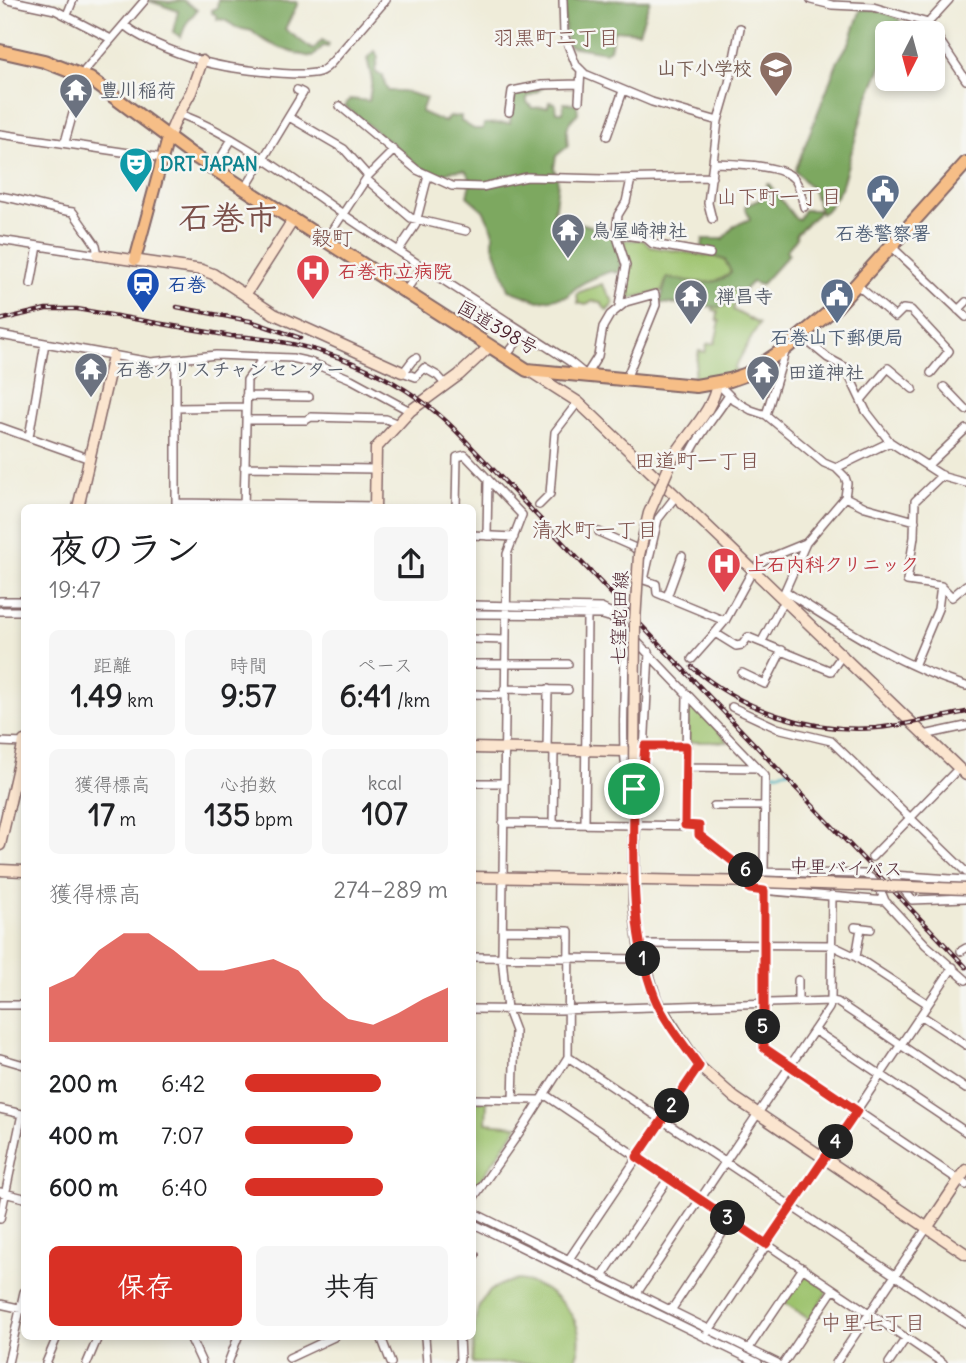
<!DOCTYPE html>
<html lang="ja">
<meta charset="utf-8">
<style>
:root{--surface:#fff;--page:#f6f6f6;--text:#202124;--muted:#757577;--accent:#d93025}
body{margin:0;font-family:Delius,"Klee One",sans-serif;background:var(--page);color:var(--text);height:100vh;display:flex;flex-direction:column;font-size:26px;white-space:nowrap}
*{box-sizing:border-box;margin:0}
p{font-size:23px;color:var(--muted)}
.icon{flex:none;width:38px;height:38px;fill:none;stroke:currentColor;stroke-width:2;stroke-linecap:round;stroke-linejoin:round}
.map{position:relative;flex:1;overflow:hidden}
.drawer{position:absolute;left:21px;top:504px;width:455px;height:836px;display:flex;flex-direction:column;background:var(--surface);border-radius:10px;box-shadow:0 4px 10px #0003}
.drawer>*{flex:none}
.needle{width:46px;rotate:186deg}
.controls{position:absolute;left:875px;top:21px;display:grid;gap:14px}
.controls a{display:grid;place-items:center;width:70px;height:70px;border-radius:10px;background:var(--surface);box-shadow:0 4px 10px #0003;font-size:35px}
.pin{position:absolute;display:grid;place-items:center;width:60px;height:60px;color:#fff;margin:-30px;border:4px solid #fff;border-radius:50%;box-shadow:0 2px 7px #0007}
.km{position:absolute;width:35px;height:35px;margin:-18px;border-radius:50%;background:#222;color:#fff;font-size:19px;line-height:35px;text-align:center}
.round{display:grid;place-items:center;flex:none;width:74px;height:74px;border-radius:10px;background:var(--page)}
.headline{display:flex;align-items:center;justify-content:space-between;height:119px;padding:0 28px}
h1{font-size:38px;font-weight:700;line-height:52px}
.figures{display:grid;grid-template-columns:repeat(3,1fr);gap:10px;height:119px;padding:7px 28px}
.figures div{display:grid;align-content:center;border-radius:10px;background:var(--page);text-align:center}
.figures b{font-size:30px;font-weight:700}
.figures small{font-size:19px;font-weight:400}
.figures p{font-size:19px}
.chart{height:196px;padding:14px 28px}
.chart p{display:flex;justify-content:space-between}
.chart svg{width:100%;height:126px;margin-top:7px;fill:var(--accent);opacity:.7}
.action{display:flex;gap:14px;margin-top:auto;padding:14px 28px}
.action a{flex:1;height:80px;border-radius:10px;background:var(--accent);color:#fff;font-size:28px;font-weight:700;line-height:80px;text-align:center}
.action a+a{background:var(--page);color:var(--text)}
ul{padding:0 28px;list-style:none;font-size:23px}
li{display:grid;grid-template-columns:112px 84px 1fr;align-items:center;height:52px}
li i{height:18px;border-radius:9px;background:var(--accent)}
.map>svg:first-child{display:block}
.green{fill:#9cc26c;stroke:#73704c;stroke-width:2}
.forest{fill:#7da860;stroke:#646446;stroke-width:2}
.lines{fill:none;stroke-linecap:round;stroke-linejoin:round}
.stream{stroke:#48b3c5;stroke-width:2}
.street-casing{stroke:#846768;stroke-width:10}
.secondary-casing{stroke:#846768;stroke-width:13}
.primary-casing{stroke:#846768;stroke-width:14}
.highway-casing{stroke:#846768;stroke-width:16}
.street{stroke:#fff;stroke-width:7}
.secondary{stroke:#fbe5cf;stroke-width:10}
.primary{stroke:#f6be87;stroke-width:10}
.highway{stroke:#f6be87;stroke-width:12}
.rail-casing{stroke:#4a1f2b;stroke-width:4.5}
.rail{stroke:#f6f6f2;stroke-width:2;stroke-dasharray:5;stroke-linecap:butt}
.secondary-bridge-casing{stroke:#846768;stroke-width:13;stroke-linecap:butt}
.secondary-bridge{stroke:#fbe5cf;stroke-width:10}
.route-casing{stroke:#fff;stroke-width:14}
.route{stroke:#d93025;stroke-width:9}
.labels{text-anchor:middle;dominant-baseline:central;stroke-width:5;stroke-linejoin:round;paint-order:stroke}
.education-label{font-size:19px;font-weight:bold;fill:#785e54;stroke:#f6f6f2;text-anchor:end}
.worship-label{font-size:19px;font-weight:bold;fill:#5b616d;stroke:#f6f6f2;text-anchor:start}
.culture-label{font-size:19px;font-weight:bold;fill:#0d838f;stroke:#f6f6f2;text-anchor:start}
.service-label{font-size:19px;font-weight:bold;fill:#4e5e75;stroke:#f6f6f2}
.health-label{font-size:19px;font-weight:bold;fill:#be3a42;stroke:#f6f6f2;text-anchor:start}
.transit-label{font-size:19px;font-weight:bold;fill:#164399;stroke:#f6f6f2;text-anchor:start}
.street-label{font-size:19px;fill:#4a1f2b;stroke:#f6f6f2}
.neighbourhood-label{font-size:21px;fill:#7b4f49;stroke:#f6f6f2}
.town-label{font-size:33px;font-weight:bold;fill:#7b4f49;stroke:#f6f6f2}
</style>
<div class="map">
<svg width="966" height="1363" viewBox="0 0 966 1363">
<rect width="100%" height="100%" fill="#f6f6f2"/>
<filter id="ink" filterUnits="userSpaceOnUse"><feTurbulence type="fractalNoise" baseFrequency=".0143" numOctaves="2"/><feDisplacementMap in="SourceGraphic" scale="14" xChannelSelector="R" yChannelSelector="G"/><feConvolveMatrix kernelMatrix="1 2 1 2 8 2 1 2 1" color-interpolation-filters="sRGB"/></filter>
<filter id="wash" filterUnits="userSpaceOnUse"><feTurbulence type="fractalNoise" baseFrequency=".00686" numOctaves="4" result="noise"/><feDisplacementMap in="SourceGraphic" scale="28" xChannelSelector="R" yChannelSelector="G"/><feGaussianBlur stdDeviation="1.57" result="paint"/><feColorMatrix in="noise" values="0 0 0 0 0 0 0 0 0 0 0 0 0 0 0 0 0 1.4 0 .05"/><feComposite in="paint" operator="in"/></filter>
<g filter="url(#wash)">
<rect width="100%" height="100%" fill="#efecd9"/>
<path class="green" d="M623,240H643L651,247L715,257L725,260L731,272C716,290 688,280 667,278L662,291L623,300L630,262Z
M602,284L614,303L607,311L600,302L593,301L586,305L578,303L577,293Z
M717,285L737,291L733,310L759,324L734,369L738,373L706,380H693L699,351L705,352L707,344L715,343L720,321L717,320L718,311L713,310Z
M688,696L728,742H688Z
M473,1101H487L486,1123L518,1126L473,1191Z
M805,1274L828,1290L810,1320L784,1302L802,1275Z
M519,1280C554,1285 596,1326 573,1363H472C475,1324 470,1286 519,1280Z"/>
<path class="forest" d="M147,0L170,2L183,0L197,10L186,24L181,37L173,32L178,11Z
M218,0L297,2L298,3L285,29L313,50L322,40L329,44L328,47L323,46L313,57C297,55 262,43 252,31L237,28L225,20L217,19V15L212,13V10L217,8Z
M564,0H650L639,32L614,30L610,49L605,52L569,46L565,35Z
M861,9C875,10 890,12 900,20L897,33H887V53L866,103L841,188L828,209L821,214L813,190L795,171L838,61L850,41Z
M375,51L378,57L375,71L378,74L383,75L385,85L388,91H403L426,98L421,112L444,122L449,117L461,116V121L474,129H483L484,124L510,123L513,92L544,87L527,98V102L532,108L548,107L549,102L555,103L556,112H563L564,103L577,104L578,113C565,125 566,130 568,146L556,156L554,168L558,182L554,214L557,218C571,222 608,227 615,240C619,248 620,258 621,268L617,273L611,271C596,277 577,283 568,296L539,301L509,290L493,245V230L483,210L467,196C469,185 474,179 464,170L450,171L438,176L419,166L345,106L350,99L369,101L372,80L367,58Z
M767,184H769L795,218L799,219L804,210H818V213L796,234L797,238L786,251L789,254L761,285L752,282L743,291L735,289L721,296L730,301V304L720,307L660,303L667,278C688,280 716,290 731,272L725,260L715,257V252L702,248L703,239H723L734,226L750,219L745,206L770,195Z"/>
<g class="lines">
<path class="stream" d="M770,774L790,770"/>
</g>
</g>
<g filter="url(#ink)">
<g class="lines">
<g class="street-casing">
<path id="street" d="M8,0L55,10L111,39
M563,0L564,35L576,65L585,74L652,102L718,121
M811,0L832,5L873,7L928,23L966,80
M67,15L73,0
M928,23L949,0
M124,25C145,42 176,53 202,61C223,68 299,78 319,72C325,70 328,66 332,62L386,0
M579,101L581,70
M340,106L417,170L452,186L482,187L527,177L604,179L712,177
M509,112L512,91L542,85L579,84
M180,114C243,138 297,183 353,221C424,269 497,314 569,361L586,375L598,356L603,327L610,315L626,302L655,294L656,305L626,379
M289,117L344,149L368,176
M0,134L163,158
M607,136L623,91
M65,142L85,70L145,0
M713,163C731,164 784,164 795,180C800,187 802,198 804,207
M214,169L232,139
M366,179L411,218L466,231
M245,189L303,93L297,90
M0,196C25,200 48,209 73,212L96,245L98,255L0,240
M712,219L708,203L718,121L729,83L740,28
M616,234L646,238L653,244L710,254
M325,241L368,176L394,150
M891,246L966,317
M398,251L415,226L428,176
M31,284L38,246
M857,285L895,317L903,309L911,310L949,351L931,373
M405,292L422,267
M619,306L626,265L616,234L618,215L626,202L631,179
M958,310L966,302
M0,335L151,362L216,355L292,358L310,362L351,379L410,411
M801,336L828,358L845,367L866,411L890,442L944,477L966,483
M505,357L524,333
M416,358C409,361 409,369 402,372L416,377L424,368L438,376L446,385
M717,383L735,401L751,410L766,415L824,463L836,468L845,477L847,483L845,497L806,543L762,561L755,571
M944,387L966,410
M246,396L309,397
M861,400L888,368L913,389
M176,408L245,407
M766,415L786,349
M246,420H306L311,417L386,419L398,424
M0,427L90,459
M29,437L45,343
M691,452C702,430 716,416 729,395
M928,465L966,429
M244,467L375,469
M836,468L890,442
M942,475L915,501L914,537L907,581L941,586L952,597L966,585
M676,496L658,519L644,580L656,584L657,593L725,621L715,633L736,646L742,645L748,637L831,671L843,654
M845,497L865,507L915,521
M176,503L375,506
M539,505L550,494L555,432L578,402
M176,506V360
M244,508L247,380L264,357
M456,508L457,457L465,455L522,515L507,554L502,957L507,1010L515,1031L513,1100
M599,532L633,547L641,554
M472,535L514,537
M487,536L488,479
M785,591C843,628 900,666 966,686
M783,595L806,543
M667,597L682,556
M0,601H24
M472,605L601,608L612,613L621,621C632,656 613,765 634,789L640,784L643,773L649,652
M0,611H24
M472,614L602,615L612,618L623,627L765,776L764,873
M725,621L753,570
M472,639L504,640
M762,641L779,609L786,602
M692,659L715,633
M472,664H568
M914,666L938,609L941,586
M742,673L765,684L782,650
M504,689L568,690
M472,694L504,695
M732,707L777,728L831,741L966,872
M924,735L966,726
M0,742L24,743
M645,746H686
M547,750L548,689
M686,767L757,768
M472,783H504
M714,806H765
M503,823L699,826V835L748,872L864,874C874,878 881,890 885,901
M553,824L554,750
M585,824L587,614
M685,825L687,694
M872,857L959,768
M748,877L750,889L885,901L926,945L966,980
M966,880L892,875L912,900L966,898
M764,891V1048L966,1185
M855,927L871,929
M639,944L831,945L856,957L928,1004
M961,951L966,948
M472,957L643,959
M856,957L861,928
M798,980V1002
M0,1005H24
M472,1009L560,1010L831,1001L837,1002L966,1089
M922,1016L966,1045
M814,1030L966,1132
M568,1057L966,1323
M0,1058L24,1065
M544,1094L943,1363
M472,1099L540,1100
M0,1109L22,1114L0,1219
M0,1192L24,1198
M472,1200L526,1123L568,1057L569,931L502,930
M472,1212L777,1363
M472,1223L758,1363
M472,1254L475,1255
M569,1259L699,1066
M603,1275L668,1179
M637,1293L829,1008L831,1001L832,895
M0,1304L23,1309
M672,1309L731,1220
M708,1332L953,967
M190,1337L202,1363
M381,1337L391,1363
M425,1337L427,1363
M459,1337L460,1359L459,1363
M749,1348L803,1268
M289,1358L334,1337
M8,1363L24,1292
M46,1363L57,1337
M87,1363L98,1337
M228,1363L238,1337
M784,1363L833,1290
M836,1363L927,1228
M889,1363L906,1338"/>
</g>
<g class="secondary-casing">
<path id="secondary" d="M168,138L176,119L191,92L202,61
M98,255L202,270L213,274L245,295L293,220
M245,295L274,314L402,372
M531,372L578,402L595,418L966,775
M673,458C687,434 714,410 717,383
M78,508L113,356
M375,508L376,448L410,411L459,375L489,347
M472,748L625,751
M634,782V904L639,944L656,1000L699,1066L735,1098L966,1254
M0,845L24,741
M0,870L24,871
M472,877L762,882
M927,1228L966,1170"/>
</g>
<g class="primary-casing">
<path id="primary" d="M135,260L168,138"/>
</g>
<g class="highway-casing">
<path id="highway" d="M0,51L44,61L90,79L191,154L527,370L696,386L730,380L747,374L786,348L837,306L966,163"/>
</g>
<use href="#street" class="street"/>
<use href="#secondary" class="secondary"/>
<use href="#primary" class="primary"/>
<use href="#highway" class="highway"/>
<g class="rail-casing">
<path id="rail" d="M177,307L250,321L300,338
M0,320L46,309H77L231,336C303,339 382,366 438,414C456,429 471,447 488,464L966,967
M692,667C742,710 809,733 876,728C906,725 936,718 966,712"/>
</g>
<use href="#rail" class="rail"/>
<g class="secondary-bridge-casing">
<path id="secondary-bridge" d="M634,782L635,622L639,555L649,513L673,458
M762,882L966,889"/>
</g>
<use href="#secondary-bridge" class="secondary-bridge"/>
</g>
</g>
<g class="lines" filter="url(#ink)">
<g class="route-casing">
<path id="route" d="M645,746H686L685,825L699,826V835L748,873L750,889L764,891V1048L857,1111L766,1244L637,1157L699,1066C684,1045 665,1022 655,998C629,931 634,860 634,789L642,780Z"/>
</g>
<use href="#route" class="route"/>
</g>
<defs>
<g id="school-pin" transform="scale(1.75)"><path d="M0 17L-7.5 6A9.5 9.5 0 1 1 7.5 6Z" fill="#8d6e63" stroke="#f6f6f2"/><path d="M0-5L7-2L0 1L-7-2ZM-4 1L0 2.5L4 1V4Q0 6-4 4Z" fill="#fff"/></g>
<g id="temple-pin" transform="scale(1.75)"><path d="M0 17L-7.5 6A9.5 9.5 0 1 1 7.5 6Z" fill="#6b7280" stroke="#f6f6f2"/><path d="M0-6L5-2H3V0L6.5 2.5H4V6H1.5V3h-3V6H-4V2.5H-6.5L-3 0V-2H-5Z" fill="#fff"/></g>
<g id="theatre-pin" transform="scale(1.75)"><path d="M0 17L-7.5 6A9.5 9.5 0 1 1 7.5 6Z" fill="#0f9aa8" stroke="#f6f6f2"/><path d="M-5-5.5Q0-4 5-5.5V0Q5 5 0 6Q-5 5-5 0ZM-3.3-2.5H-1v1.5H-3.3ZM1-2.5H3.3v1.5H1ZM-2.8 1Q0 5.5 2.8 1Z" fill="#fff"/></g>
<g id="civic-pin" transform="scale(1.75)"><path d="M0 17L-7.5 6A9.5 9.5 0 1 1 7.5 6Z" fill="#5c6f8a" stroke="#f6f6f2"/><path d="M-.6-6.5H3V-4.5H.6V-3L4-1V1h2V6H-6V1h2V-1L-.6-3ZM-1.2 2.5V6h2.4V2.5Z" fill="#fff"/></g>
<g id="hospital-pin" transform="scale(1.75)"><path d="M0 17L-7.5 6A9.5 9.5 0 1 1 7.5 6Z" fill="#e0444e" stroke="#f6f6f2"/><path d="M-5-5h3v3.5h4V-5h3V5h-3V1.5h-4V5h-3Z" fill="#fff"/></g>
<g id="station-pin" transform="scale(1.75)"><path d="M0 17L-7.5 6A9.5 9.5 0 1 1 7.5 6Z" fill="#1a4fb4" stroke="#f6f6f2"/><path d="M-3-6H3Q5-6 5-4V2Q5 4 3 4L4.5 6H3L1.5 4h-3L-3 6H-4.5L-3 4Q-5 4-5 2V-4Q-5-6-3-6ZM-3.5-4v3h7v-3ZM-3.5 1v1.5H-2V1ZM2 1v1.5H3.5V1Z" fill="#fff"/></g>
</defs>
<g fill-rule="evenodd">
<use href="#school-pin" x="776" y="68"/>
<use href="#temple-pin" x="76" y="90"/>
<use href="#theatre-pin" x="136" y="164"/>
<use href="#civic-pin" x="883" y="191"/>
<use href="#temple-pin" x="568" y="230"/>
<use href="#hospital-pin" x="313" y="271"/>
<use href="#station-pin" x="143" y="284"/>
<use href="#civic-pin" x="837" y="295"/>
<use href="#temple-pin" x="691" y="296"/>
<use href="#temple-pin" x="91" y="369"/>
<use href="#temple-pin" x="763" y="372"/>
<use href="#hospital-pin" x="724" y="564"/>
</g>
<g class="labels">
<g class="education-label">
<text x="752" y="68">山下小学校</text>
</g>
<g class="worship-label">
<text x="100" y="90">豊川稲荷</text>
<text x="592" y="230">鳥屋崎神社</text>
<text x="716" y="296">禅昌寺</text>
<text x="116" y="369">石巻クリスチャンセンター</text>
<text x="788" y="372">田道神社</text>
</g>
<g class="culture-label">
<text x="160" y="164">DRT JAPAN</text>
</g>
<g class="service-label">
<text x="883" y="233">石巻警察署</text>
<text x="837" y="337">石巻山下郵便局</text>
</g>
<g class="health-label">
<text x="338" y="271">石巻市立病院</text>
<text x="748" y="564">上石内科クリニック</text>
</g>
<g class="transit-label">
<text x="168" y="284">石巻</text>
</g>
<g class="street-label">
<text transform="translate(498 327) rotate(30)">国道398号</text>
<text transform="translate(619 618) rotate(-88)">七窪蛇田線</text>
<text transform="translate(846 867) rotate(2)">中里バイパス</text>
</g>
<g class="neighbourhood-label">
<text x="556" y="37">羽黒町二丁目</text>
<text x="779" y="196">山下町一丁目</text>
<text x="332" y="237">穀町</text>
<text x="697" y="460">田道町一丁目</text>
<text x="595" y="529">清水町一丁目</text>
<text x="873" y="1322">中里七丁目</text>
</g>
<g class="town-label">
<text x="228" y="217">石巻市</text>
</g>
</g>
</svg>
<div class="controls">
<a><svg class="needle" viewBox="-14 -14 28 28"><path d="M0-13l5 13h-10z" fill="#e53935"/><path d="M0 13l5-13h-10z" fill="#757577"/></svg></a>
</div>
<div class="pin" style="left:634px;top:789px;background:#1e9e55"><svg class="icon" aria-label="arrive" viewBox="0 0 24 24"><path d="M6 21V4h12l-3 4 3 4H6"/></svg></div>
<b class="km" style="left:643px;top:959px">1</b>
<b class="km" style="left:672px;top:1106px">2</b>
<b class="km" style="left:728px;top:1218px">3</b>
<b class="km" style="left:836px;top:1142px">4</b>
<b class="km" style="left:763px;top:1027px">5</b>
<b class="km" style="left:746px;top:870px">6</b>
<section class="drawer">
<div class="headline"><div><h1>夜のラン</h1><p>19:47</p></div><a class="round"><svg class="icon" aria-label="share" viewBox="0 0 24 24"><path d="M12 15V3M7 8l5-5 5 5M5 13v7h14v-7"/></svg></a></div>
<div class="figures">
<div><p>距離</p><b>1.49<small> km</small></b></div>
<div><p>時間</p><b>9:57</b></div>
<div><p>ペース</p><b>6:41<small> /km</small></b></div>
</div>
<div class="figures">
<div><p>獲得標高</p><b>17<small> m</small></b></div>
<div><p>心拍数</p><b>135<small> bpm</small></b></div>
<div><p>kcal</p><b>107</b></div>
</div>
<div class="chart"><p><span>獲得標高</span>274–289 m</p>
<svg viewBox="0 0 160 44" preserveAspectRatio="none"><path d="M0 44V25L10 21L20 12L30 6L40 6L50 12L60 19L70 19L80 17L90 15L100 19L110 29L120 36L130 38L140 34L150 29L160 25V44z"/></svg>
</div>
<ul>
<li><b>200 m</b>6:42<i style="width:67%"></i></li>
<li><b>400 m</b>7:07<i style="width:53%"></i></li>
<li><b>600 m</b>6:40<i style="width:68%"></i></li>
</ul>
<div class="action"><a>保存</a><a>共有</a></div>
</section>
</div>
